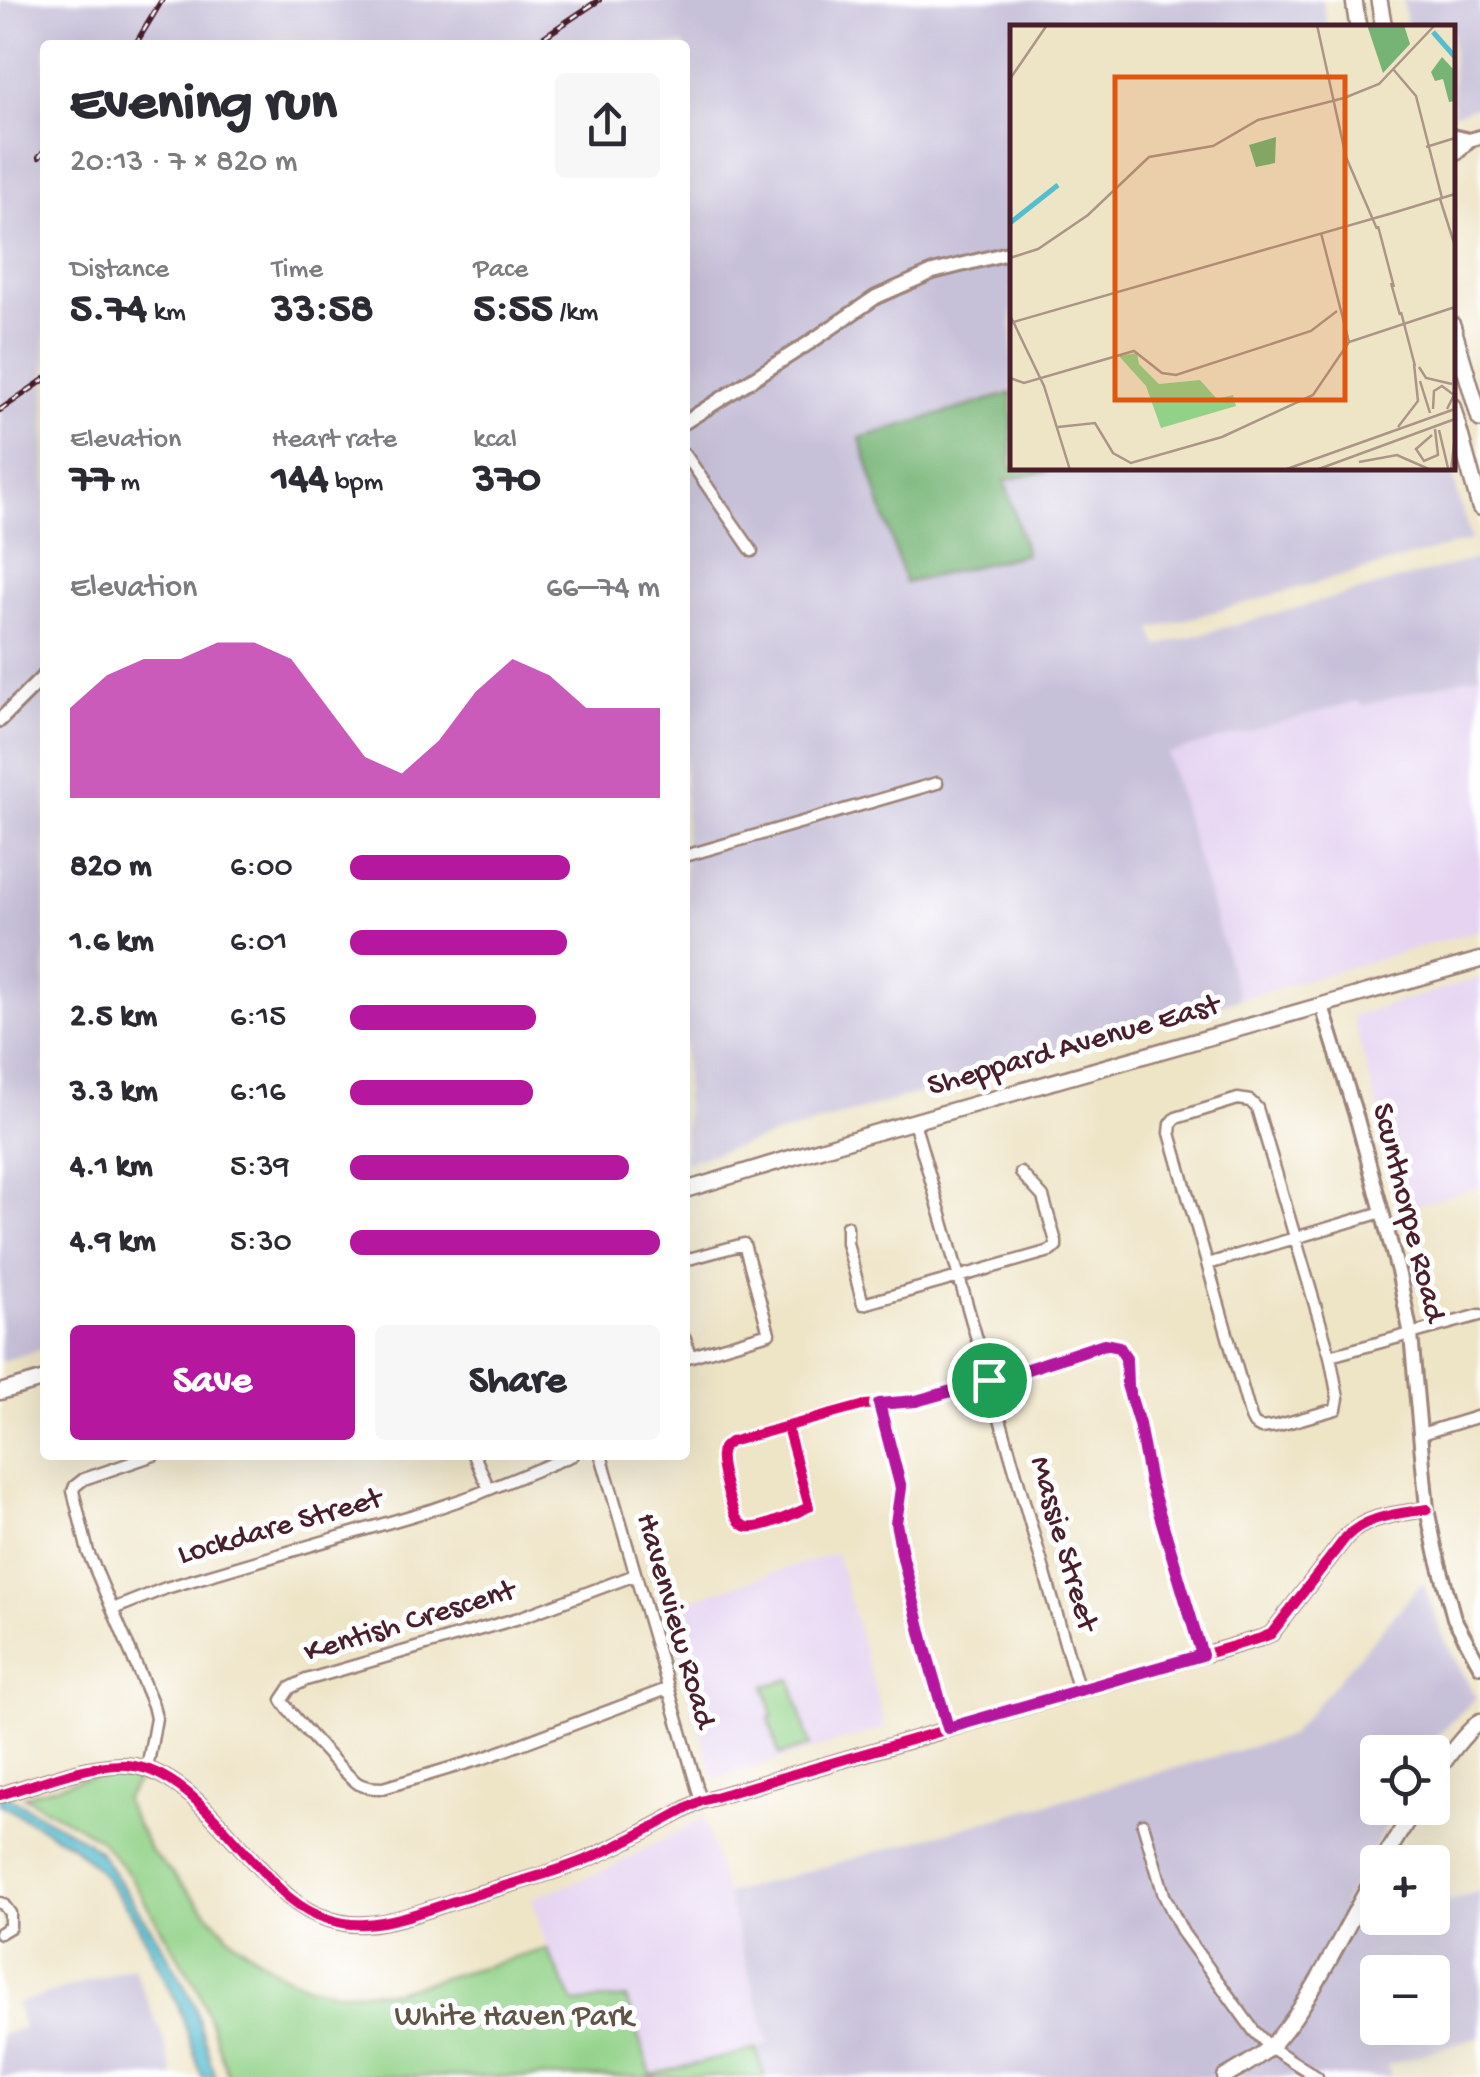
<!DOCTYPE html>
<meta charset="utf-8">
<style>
:root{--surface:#fff;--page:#f7f7f7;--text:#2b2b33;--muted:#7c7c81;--accent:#b5179e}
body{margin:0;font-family:"Gochi Hand",sans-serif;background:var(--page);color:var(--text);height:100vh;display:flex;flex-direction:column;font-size:38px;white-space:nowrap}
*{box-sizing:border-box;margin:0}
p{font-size:32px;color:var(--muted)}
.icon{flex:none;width:55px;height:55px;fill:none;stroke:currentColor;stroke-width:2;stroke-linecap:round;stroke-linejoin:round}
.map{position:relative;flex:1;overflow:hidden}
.side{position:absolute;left:40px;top:40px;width:650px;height:1420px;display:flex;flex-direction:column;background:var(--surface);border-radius:10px;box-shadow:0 10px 40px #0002}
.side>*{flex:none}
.controls{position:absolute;left:1360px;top:1735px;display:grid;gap:20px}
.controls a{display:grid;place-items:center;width:90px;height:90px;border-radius:10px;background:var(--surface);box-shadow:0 10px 40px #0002;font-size:50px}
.pin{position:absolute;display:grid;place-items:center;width:85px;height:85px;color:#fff;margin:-42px;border:5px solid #fff;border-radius:50%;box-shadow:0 2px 10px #0007}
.round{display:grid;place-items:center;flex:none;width:105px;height:105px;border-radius:10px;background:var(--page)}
.overview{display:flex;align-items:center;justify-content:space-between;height:170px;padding:0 30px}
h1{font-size:55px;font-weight:800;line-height:75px}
.figures{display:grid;grid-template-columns:repeat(3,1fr);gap:15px;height:170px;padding:10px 30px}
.figures div{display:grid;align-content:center}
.figures b{font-size:42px;font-weight:800}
.figures small{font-size:28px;font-weight:400}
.figures p{font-size:28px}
.chart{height:280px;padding:20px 30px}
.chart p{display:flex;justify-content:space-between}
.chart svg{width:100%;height:180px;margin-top:10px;fill:var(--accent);opacity:.7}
.cta{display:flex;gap:20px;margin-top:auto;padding:20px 30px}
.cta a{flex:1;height:115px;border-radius:10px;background:var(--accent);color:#fff;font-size:40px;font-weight:800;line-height:115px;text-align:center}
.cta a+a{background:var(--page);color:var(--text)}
ul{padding:0 30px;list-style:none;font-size:32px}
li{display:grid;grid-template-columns:160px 120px 1fr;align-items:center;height:75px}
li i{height:25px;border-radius:12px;background:var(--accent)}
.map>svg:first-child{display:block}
.built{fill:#e5d3f1}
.industrial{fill:#c7c0d9;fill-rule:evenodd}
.green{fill:#92d288;stroke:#6e785a;stroke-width:2.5}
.forest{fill:#75b474;stroke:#606a50;stroke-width:2.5}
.water{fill:#54bdd0;stroke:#4f6e7e;stroke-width:2.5}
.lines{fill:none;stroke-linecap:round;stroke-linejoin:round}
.minor-casing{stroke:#9c8278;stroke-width:15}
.tertiary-casing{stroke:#9c8278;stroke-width:18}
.secondary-casing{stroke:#9c8278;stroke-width:19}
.primary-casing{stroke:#9c8278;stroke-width:20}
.minor{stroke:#fff;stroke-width:10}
.tertiary{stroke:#fff;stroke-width:12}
.secondary{stroke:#fff;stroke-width:14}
.primary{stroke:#fff;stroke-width:15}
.rail-casing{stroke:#4a1f2b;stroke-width:6}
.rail{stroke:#fff;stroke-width:2.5;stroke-dasharray:8;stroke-linecap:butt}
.cycleway-casing{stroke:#fff;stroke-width:16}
.cycleway{stroke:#d6006c;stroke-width:10}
.route-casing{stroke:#fff;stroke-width:20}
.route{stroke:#b5179e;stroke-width:12}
.labels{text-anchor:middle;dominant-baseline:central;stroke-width:10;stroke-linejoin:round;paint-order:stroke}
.street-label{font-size:32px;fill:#4a1f2b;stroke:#fff}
.park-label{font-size:32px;fill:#605547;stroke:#fff}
.inset-river{fill:none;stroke:#54bdd0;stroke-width:5}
.inset-road{fill:none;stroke:#ac9588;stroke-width:2.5}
.view{fill:#e0560e;fill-opacity:0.15;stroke:#e0560e;stroke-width:5}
.inset-edge{fill:none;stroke:#4a1f2b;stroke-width:5}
</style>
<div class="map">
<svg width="1480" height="2077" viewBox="0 0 1480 2077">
<rect width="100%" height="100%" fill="#fff"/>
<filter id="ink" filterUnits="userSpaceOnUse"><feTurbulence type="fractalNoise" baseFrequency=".01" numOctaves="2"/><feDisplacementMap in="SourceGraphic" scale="20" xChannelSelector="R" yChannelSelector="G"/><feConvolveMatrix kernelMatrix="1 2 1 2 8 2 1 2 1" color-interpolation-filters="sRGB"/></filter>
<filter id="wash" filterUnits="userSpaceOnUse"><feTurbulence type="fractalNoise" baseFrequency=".0048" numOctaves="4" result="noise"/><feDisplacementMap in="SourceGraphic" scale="40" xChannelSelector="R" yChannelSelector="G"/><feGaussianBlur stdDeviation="2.25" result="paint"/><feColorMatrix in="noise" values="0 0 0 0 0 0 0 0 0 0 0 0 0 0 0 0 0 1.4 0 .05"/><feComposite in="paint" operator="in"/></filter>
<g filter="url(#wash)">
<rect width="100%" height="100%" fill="#eee4c6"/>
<path class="built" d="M1480,674V930L1239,999L1166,754L1359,701L1363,706Z
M1480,978V1187L1405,1208L1352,1016Z
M836,1553L886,1728L714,1779L664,1608Z
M704,1818L769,2045L651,2075L626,1999L573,2003L547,1949L532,1898L598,1874Z"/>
<path class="industrial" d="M0,0H1322L1328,27L1012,28V393L860,439L905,583L989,440L1012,468H1450L1471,540L1152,629L1158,646L1479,558L1480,674L1362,706L1358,701L1167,754L1239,999L685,1162V45H45V1348L0,1362Z
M1403,0H1480V105L1453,114L1452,28L1407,27Z
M1423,1582L1443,1637L1476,1698L1429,1744L1424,1752H1378V1808H1395L1343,1905L1373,1925L1397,1918H1432L1433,1906L1480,1892V2036L1387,2065L1391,2077H765L757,2049L769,2044L726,1894L1289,1736ZM1378,1972H1432V2028H1378Z
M133,1967L161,2032L174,2077H0V2035L23,2028L16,2004Z"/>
<path class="green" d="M791,1679L810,1746L779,1755L769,1718L773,1716L765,1686Z
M122,1772L142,1775L124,1800L150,1850L235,1942L283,1975L309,1986L337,1992L395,1991L547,1949L574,2003L626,1998L651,2075L757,2049L764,2077H229L199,1991L128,1873L98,1838L24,1796L77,1780Z"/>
<path class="forest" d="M1012,393V468H1049L1045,472L1005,480L1026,554L905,583L860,438Z"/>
<path class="water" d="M0,1792L86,1841L99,1852L154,1933L176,1970L194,2004L215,2077H202L178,2004L133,1916L99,1870L73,1846L0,1804Z"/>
</g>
<g filter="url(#ink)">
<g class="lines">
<g class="minor-casing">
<path id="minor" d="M685,454L752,551
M685,856L937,783
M1238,1099L1250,1101L1257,1108L1330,1356L1338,1398L1336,1409L1276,1426L1261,1428L1254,1424L1251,1418L1170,1133L1171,1124L1176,1118Z
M914,1122L1079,1691
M847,1226V1243L863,1304L1050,1251L1056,1247V1242L1043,1197L1021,1173
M685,1260L744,1244L769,1333L685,1358
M1208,1264L1382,1212
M685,1338L690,1356
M1330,1356L1480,1315
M879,1404L901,1488L897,1523L903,1557L925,1648L948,1728
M787,1427L809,1507C795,1513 762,1530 748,1527C742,1526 739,1522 736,1517C731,1506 719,1466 721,1454C722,1447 725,1446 730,1442L865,1405L917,1401L1009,1375L1104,1344L1119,1347L1125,1358L1127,1385L1139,1424L1150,1482L1202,1655
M1421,1434L1480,1416
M474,1455L489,1489
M601,1455L701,1801
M635,1575L519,1618L306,1680L290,1688L282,1700C289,1713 347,1777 359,1784C367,1788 375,1788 383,1788L484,1758L667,1689
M113,1609L166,1588L431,1510L475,1495L573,1455
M147,1769L156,1718L153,1705L88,1552L73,1491L75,1486L84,1479L154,1455
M1143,1824L1164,1895L1183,1933L1254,2031L1270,2047L1317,2077
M0,1903L3,1904L10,1913V1927L0,1933"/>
</g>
<g class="tertiary-casing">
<path id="tertiary" d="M1452,136L1469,140L1480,137
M1452,155L1457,153L1469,140
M685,422L809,343L876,297L933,272L1012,252
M0,720L45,675
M1322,1006L1357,1119L1399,1275L1411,1335L1427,1509L1436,1552L1454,1618L1480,1666
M0,1795C35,1785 90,1763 126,1765C179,1768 222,1828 256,1864C277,1887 297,1910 328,1919C340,1923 353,1925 365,1924C398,1922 431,1908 461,1899C502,1886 545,1876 585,1860C625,1844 663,1821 701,1801L1261,1638L1271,1634L1346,1537C1367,1515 1399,1514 1427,1509"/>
</g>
<g class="secondary-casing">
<path id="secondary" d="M685,1190L863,1136L1480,960
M0,1392L45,1379
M1432,1779C1447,1758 1460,1738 1480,1721
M1382,1862L1415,1808
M1225,2077C1240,2068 1258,2059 1271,2046C1313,2002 1346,1924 1378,1871"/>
</g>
<g class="primary-casing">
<path id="primary" d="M1354,0L1358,28
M1379,0L1384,28
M1452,325L1480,419
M1452,406L1480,507"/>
</g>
<use href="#minor" class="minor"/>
<use href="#tertiary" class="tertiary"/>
<use href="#secondary" class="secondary"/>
<use href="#primary" class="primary"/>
<g class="rail-casing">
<path id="rail" d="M135,45L162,0
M532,45L599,0
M39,157L45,150
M0,410L45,379"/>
</g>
<use href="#rail" class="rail"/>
<g class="cycleway-casing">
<path id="cycleway" d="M787,1427L809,1507C795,1513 762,1530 748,1527C742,1526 739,1522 736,1517C731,1506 719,1466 721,1454C722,1447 725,1446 730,1442L865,1405L917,1401L1009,1375L1104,1344L1119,1347L1125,1358L1127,1385L1139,1424L1150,1482L1202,1655
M0,1795C35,1785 90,1763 126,1765C179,1768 222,1828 256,1864C277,1887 297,1910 328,1919C340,1923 353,1925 365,1924C398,1922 431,1908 461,1899C502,1886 545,1876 585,1860C625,1844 663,1821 701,1801L1261,1638L1271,1634L1346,1537C1367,1515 1399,1514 1427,1509"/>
</g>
<use href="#cycleway" class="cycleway"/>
</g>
</g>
<g class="lines" filter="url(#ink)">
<g class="route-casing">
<path id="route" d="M1104,1344L1119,1347L1126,1358L1127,1385L1139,1424L1150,1482L1202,1655L948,1728L925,1648L903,1558L896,1523L901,1488L879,1404L916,1401L1009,1375Z"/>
</g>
<use href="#route" class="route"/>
</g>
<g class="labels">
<g class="street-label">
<text transform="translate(1074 1047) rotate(-16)">Sheppard Avenue East</text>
<text transform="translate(1407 1213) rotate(76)">Scunthorpe Road</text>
<text transform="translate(280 1528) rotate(-16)">Lockdare Street</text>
<text transform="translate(1062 1544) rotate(74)">Massie Street</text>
<text transform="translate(674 1621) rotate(74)">Havenview Road</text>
<text transform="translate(410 1623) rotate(-17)">Kentish Crescent</text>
</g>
<g class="park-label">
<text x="514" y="2018">White Haven Park</text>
</g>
</g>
<g transform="translate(1010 25)">
<rect width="445" height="445" fill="#eee4c6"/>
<path d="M127,328L129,339L149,359L190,355L207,374L223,370L226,381L151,403L136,361L109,331Z" fill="#92d288"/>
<path d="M357,0H394L400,19L373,48ZM432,32L445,46V76L439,77L433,54L425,56L421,47ZM266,112L265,138L246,142L239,120Z" fill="#75b474"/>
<path class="inset-river" d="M423,7L445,32M0,198L48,160"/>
<path class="inset-road" d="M307,0L336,132L367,204M383,44L406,71L432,173M0,54L37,0M334,73L369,59L425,0M416,122L445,113M430,174L445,221M376,190L445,169M368,201L384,262M311,208L339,317M0,233L28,224L78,190L139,132L203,121L248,95L334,73M381,258L390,290M391,287L405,341M0,290L34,361L60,445M0,298L379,189M409,342L416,353L442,359M0,353L14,358L124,326L152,348L166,350L301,306L327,286M410,356L420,388M423,384L424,366L432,361L444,370L437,384M48,402L85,398L103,428L121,438L212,412L303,370L339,317L445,282M388,402L408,376L404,339M429,405L438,443M422,410L406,424L414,436L428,430L425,404M349,437L387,430L421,445M274,445L445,384M306,445L445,394M441,445L445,411"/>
<path class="view" d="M105,52H335V375H105Z"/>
<rect width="445" height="445" class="inset-edge"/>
</g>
</svg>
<div class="controls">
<a><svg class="icon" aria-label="locate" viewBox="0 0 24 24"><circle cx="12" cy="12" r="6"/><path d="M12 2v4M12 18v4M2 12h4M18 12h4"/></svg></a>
<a>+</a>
<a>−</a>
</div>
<div class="pin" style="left:989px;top:1380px;background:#1e9e55"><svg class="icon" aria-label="arrive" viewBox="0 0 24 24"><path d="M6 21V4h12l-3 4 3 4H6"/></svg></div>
<section class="side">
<div class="overview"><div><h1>Evening run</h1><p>20:13 · 7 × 820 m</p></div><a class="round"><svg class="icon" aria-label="share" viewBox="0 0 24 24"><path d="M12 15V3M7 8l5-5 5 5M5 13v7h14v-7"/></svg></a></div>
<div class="figures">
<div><p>Distance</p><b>5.74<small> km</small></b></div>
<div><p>Time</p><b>33:58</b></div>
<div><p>Pace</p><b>5:55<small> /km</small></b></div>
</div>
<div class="figures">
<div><p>Elevation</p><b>77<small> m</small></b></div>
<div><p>Heart rate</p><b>144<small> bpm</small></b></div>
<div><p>kcal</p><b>370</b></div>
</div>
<div class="chart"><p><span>Elevation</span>66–74 m</p>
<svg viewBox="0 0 160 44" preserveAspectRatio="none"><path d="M0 44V22L10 14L20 10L30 10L40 6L50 6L60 10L70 22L80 34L90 38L100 30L110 18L120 10L130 14L140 22L150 22L160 22V44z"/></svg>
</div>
<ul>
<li><b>820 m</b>6:00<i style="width:71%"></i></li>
<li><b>1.6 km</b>6:01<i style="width:70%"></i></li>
<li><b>2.5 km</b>6:15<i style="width:60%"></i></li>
<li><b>3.3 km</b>6:16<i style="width:59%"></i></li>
<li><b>4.1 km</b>5:39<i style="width:90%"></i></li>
<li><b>4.9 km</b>5:30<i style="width:100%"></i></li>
</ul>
<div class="cta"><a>Save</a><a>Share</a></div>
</section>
</div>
